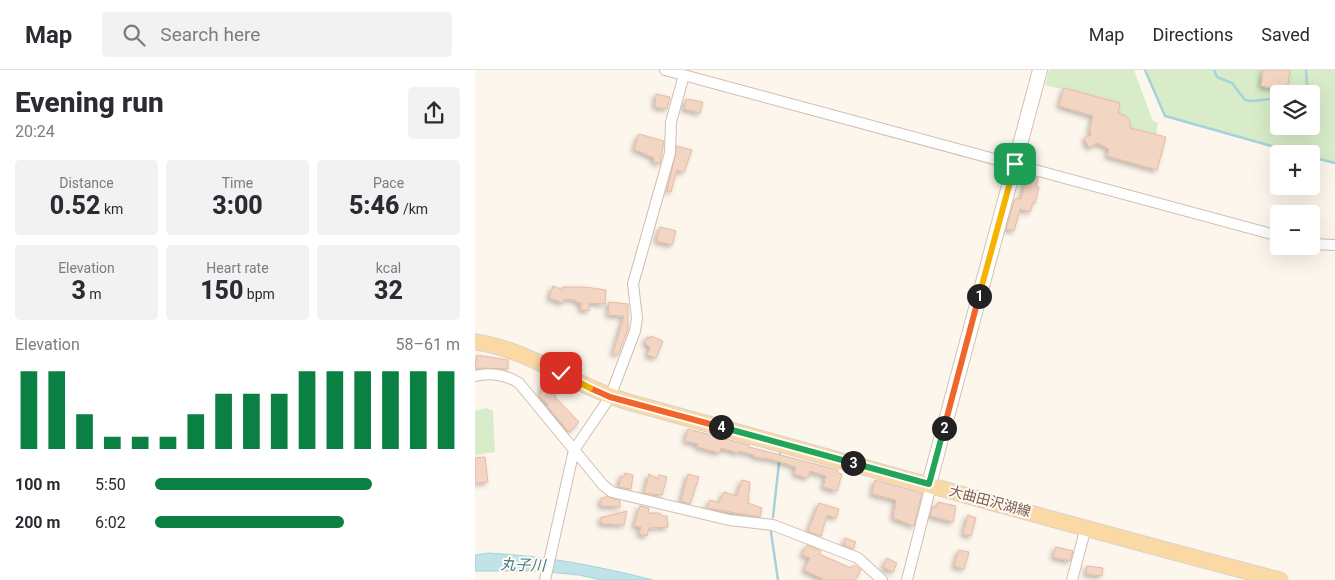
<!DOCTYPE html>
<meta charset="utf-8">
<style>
:root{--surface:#fff;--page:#f2f2f3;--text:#2b2b33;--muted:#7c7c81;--line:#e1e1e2;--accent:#0b8043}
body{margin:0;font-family:Roboto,"Noto Sans JP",sans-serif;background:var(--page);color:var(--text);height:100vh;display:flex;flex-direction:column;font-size:19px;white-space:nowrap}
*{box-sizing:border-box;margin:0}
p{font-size:16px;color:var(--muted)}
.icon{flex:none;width:28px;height:28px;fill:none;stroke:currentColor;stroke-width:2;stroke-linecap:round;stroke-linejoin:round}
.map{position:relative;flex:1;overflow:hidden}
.drawer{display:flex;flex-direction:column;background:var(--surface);width:475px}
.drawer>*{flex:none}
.buttons{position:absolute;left:795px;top:15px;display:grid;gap:10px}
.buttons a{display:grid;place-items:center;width:50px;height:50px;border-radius:5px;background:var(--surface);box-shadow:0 5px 20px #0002;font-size:25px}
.pin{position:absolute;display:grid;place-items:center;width:42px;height:42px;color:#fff;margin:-21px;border-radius:10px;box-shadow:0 2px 8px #0006}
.km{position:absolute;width:25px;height:25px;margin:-12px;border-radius:50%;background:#222;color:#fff;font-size:14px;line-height:25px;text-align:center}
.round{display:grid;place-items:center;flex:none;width:52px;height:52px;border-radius:5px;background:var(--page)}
.head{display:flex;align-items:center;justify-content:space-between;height:85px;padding:0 15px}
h1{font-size:28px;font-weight:800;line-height:38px}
.metrics{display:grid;grid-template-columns:repeat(3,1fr);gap:8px;height:85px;padding:5px 15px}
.metrics div{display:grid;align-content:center;border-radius:5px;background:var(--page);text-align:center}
.metrics b{font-size:25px;font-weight:800}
.metrics small{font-size:14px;font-weight:400}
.metrics p{font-size:14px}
.chart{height:140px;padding:10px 15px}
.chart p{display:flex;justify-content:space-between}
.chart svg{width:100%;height:90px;margin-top:5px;stroke:var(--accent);stroke-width:6}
ul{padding:0 15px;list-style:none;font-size:16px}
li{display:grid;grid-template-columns:80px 60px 1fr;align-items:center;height:38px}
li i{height:12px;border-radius:6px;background:var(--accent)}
header{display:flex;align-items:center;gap:30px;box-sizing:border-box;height:70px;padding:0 25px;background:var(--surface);border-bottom:1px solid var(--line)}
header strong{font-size:24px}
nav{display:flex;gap:28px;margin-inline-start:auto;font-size:18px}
.search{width:350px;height:45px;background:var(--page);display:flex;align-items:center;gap:12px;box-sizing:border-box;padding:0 18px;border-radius:5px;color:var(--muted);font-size:19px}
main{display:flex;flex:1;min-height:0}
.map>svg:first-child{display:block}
.green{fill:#d8ecc9;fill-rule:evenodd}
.water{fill:#bfe3e8;stroke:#a5d3da}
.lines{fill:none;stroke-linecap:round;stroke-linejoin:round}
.stream{stroke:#a5d3da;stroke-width:2.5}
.building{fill:#f3d5c3;stroke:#e6bba3;filter:url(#shadow)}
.street-casing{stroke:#d1beb0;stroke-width:12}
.secondary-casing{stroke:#d6c0b0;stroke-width:16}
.primary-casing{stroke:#dad1cd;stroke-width:17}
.street{stroke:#fff;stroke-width:10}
.secondary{stroke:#fff;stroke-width:14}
.primary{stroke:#fbd9a5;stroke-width:15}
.split-1-casing{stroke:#fff;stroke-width:10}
.split-2-casing{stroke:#fff;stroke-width:10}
.split-3-casing{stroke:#fff;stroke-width:10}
.split-4-casing{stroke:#fff;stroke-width:10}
.split-5-casing{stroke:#fff;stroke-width:10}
.split-6-casing{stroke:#fff;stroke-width:10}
.split-1{stroke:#f5b400;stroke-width:6}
.split-2{stroke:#f0652b;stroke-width:6}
.split-3{stroke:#22a559;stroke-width:6}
.split-4{stroke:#22a559;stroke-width:6}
.split-5{stroke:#f0652b;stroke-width:6}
.split-6{stroke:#f5b400;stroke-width:6}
.labels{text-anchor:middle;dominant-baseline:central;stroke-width:4;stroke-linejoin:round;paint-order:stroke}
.street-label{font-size:14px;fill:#7a5c4d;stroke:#fffaf3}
.water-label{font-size:15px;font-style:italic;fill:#437c86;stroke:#fffaf3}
</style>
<header>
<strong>Map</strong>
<div class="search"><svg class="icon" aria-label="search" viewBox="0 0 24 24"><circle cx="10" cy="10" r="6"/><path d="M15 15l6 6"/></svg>Search here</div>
<nav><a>Map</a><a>Directions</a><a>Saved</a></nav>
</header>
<main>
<section class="drawer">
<div class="head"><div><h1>Evening run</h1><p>20:24</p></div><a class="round"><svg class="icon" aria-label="share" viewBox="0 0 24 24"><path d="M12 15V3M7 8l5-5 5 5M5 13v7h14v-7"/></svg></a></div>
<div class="metrics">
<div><p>Distance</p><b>0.52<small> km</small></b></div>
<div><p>Time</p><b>3:00</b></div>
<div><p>Pace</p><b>5:46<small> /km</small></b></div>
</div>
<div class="metrics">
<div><p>Elevation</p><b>3<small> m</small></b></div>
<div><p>Heart rate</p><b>150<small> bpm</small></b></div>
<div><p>kcal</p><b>32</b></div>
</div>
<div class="chart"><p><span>Elevation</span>58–61 m</p>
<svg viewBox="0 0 160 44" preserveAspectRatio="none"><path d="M5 44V6M15 44V6M25 44V27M35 44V38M45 44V38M55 44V38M65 44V27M75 44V17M85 44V17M95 44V17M105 44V6M115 44V6M125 44V6M135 44V6M145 44V6M155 44V6"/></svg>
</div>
<ul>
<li><b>100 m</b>5:50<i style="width:71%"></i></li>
<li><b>200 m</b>6:02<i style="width:62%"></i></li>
</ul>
</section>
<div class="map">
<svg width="860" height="510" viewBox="0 0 860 510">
<defs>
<filter id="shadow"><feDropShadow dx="-2.5" dy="2.5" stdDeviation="2.5" flood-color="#0004"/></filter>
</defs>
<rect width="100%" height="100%" fill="#fdf6ec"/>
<path class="green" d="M574,0H659L678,51L683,53L681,65L655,58C655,48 652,46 643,43L645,33L570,15Z
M670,0H860V93L836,87V84H825L690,46ZM804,24H836V56H804Z
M11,338L18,341L20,382L0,385V341Z"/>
<path class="water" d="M14,483C71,486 123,496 178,510H126L104,505L63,501H0V485Z"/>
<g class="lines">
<path class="stream" d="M670,0L690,46L825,84
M739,0L742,7L757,13L770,30L777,31L804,28
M825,24L832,15L831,0
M836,87L860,93
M298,447L305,384
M296,462L303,510"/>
</g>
<path class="building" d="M788,0H815L812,21L786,16Z
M589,18L645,33L643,43L651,46L655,51V58L691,67L682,100L632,86L634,79L622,73L614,78L609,68L616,65L615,59L618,46L584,36Z
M181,24L195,27L192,39L180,37Z
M211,29L228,32L225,43L209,39Z
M164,64L189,71L185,94L178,91L179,88L159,79Z
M202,76L217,80L209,102L202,100L196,122L192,121Z
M552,105L563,108L561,117H564L560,133L558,132L555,142L545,139L539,161L531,159L539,131L542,128L546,129Z
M185,157L201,161L197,175L181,171Z
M78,216L88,220V217H110L131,220L130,234L114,233V241L106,240V233L101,232V230L89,229L88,233L74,228Z
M134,232L153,234V259L143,285L138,283L149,246L133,245Z
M176,266L188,271L181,288L172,285L175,278L170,273L172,267L176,268Z
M2,285L33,290V299L0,298Z
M72,310L84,316L79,326L104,352L94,362L72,336L73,334L64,326Z
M213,359L274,375V377L363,400L362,403L367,404L362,421L348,417L351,406L335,401L333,408L319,404L321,397L295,389L279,387V385L264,381L263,383L246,378L245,383L222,377L223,374L210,371Z
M10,387L13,412L0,413V388Z
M150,403L158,405L156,419L144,417L146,406L149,407Z
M174,404L183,409L184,405L192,407L187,425L169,423Z
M213,404L224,407L215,434L206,431Z
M267,410L275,412L273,433L287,438L285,447L232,438L235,430L244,433L249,422L262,426Z
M400,410L447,423L439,456L418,448L421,430L397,424Z
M131,426L145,431V437L126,436V428H130Z
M463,432L481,436L478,452L455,446L457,437L461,438Z
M344,433L364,439L361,448L352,445L346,466L333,461Z
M165,436L174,438L173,443H184L188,446H192L193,457L174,458L172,466L164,464L166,457L159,456Z
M152,441L149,455L127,454L125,448Z
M493,445L501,448L496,466L488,464Z
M370,468L381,472L378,479L369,475Z
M332,475L346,481L344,484L376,498L379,495L386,500L380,510H350L329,500L335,488L327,485Z
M581,477L598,481L595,491L578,487Z
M484,480L494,482L489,499L479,496Z
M412,488L422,493L418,502L408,497Z
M612,496L628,498L627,506L611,504Z"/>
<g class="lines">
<g class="street-casing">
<path id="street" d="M190,0L804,166
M836,174L860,175
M0,306C15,302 32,305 44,313L128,415L137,422L254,450L298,455L383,488L407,510
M70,510L99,380L135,327L160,261L162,248L158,214L195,83L196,52L209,5
M432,510L454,423V414
M597,510L611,457"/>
</g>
<g class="secondary-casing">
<path id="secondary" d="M454,414L565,0"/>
</g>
<g class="primary-casing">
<path id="primary" d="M0,272C57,280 102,318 157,333C373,392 588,454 805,510"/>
</g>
<use href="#street" class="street"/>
<use href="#secondary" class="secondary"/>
<use href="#primary" class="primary"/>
</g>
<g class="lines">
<g class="split-1-casing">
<path id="split-1" d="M504,226L540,94"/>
</g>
<g class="split-2-casing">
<path id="split-2" d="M469,358L504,226"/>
</g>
<g class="split-3-casing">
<path id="split-3" d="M378,393L454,414L469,358"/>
</g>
<g class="split-4-casing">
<path id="split-4" d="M246,357L378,393"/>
</g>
<g class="split-5-casing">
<path id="split-5" d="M115,318L135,327L246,357"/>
</g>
<g class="split-6-casing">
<path id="split-6" d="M86,303L115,318"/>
</g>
<use href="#split-1" class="split-1"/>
<use href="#split-2" class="split-2"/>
<use href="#split-3" class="split-3"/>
<use href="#split-4" class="split-4"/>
<use href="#split-5" class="split-5"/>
<use href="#split-6" class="split-6"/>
</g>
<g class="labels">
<g class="street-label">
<text transform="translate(515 431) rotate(15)">大曲田沢湖線</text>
</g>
<g class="water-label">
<text transform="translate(48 495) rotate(2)">丸子川</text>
</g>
</g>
</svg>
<div class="buttons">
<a><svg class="icon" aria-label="layers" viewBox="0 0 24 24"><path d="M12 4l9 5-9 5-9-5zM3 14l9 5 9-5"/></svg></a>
<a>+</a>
<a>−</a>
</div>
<div class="pin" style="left:540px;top:94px;background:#1e9e55"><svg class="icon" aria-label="arrive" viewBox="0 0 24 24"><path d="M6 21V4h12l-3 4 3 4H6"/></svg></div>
<div class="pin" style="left:86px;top:303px;background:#d93025"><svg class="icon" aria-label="check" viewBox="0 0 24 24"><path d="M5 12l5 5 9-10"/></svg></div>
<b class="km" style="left:504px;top:226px">1</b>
<b class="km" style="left:469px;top:358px">2</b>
<b class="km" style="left:378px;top:393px">3</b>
<b class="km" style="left:246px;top:357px">4</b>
</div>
</main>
